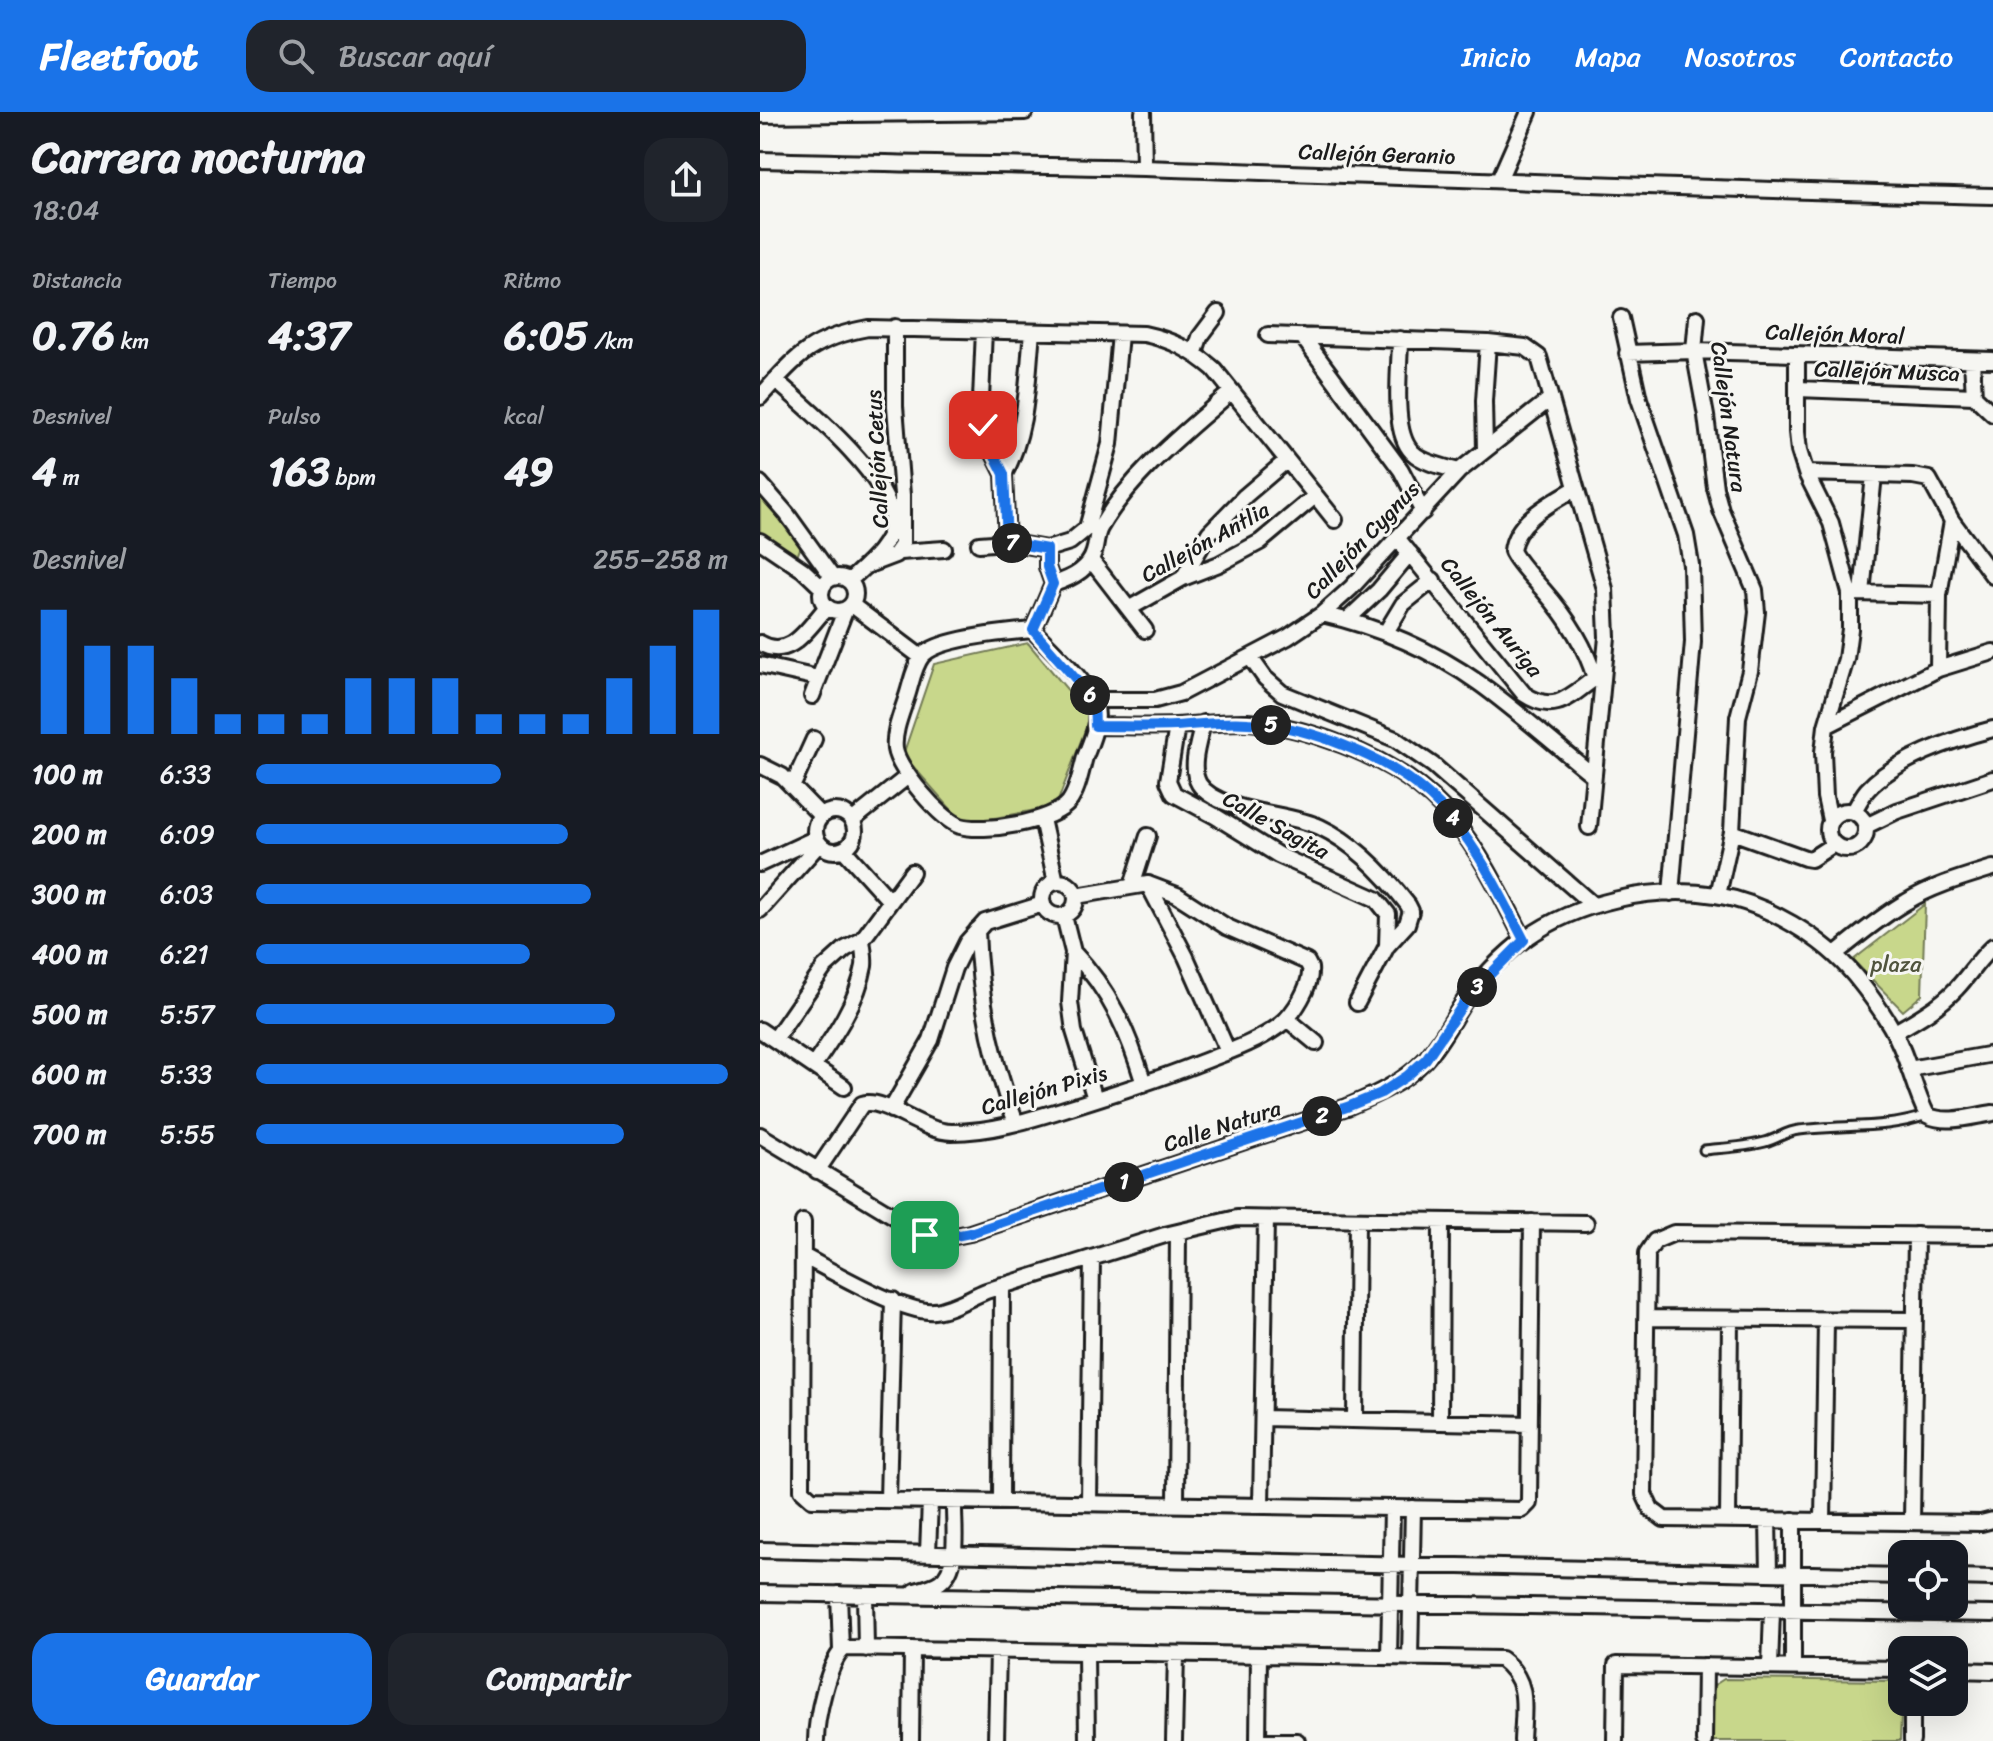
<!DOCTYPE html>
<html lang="es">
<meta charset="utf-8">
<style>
:root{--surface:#171b24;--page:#20242c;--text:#f1f3f6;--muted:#9ea1a6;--accent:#1a73e8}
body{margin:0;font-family:Sriracha,sans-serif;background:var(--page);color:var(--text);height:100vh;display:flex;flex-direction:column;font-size:30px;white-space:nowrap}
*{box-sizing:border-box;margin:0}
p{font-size:26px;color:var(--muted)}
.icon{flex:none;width:44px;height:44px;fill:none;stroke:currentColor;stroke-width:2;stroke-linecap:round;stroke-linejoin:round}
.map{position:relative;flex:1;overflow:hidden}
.panel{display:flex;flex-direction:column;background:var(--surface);width:760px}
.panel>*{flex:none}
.tools{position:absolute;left:1128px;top:1428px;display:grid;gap:16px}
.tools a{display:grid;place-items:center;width:80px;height:80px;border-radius:16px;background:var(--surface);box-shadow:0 8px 32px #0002;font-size:40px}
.pin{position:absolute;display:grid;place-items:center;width:68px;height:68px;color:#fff;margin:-34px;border-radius:16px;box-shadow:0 4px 12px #0006}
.km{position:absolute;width:40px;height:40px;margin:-20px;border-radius:50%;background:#222;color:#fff;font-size:22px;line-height:40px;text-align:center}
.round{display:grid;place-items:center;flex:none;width:84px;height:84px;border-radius:24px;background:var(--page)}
.headline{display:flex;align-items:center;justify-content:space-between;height:136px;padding:0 32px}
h1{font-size:44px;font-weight:800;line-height:60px}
.figures{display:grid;grid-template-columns:repeat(3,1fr);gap:12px;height:136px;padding:8px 32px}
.figures div{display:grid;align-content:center}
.figures b{font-size:40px;font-weight:800}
.figures small{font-size:22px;font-weight:400}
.figures p{font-size:22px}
.chart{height:224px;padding:16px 32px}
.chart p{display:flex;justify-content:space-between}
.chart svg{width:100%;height:144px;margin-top:8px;stroke:var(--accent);stroke-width:6}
.action{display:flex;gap:16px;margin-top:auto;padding:16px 32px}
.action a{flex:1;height:92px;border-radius:24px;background:var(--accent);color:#fff;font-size:32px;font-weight:800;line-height:92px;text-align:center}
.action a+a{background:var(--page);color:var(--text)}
ul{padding:0 32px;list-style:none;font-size:26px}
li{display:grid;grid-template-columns:128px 96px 1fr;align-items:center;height:60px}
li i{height:20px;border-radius:10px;background:var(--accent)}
header{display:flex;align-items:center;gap:48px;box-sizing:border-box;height:112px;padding:0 40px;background:var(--accent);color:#fff}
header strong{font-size:38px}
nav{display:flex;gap:44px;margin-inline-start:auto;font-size:28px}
.search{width:560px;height:72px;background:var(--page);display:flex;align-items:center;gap:20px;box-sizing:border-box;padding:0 28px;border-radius:24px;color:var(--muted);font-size:30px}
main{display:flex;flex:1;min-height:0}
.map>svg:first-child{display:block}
.green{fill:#c8d78b;stroke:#727a54;stroke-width:2}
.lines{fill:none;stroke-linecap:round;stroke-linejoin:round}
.service-casing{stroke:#1c1c1c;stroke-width:13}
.minor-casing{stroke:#1c1c1c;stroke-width:20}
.service{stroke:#f6f6f2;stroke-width:7}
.minor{stroke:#f6f6f2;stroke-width:14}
.route-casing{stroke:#fff;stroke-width:16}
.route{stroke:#1a73e8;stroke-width:10}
.labels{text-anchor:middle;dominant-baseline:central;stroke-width:6;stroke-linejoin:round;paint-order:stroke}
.street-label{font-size:22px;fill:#1c1c1c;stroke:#f6f6f2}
.park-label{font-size:22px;fill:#50543d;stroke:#f6f6f2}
</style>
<header>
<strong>Fleetfoot</strong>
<div class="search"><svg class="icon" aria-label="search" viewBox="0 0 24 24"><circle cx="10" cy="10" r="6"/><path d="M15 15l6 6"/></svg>Buscar aquí</div>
<nav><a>Inicio</a><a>Mapa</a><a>Nosotros</a><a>Contacto</a></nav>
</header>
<main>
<section class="panel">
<div class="headline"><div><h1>Carrera nocturna</h1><p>18:04</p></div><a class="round"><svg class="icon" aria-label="share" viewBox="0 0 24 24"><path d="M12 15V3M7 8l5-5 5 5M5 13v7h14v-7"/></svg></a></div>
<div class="figures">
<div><p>Distancia</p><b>0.76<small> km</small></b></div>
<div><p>Tiempo</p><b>4:37</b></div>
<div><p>Ritmo</p><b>6:05<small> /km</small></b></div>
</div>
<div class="figures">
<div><p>Desnivel</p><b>4<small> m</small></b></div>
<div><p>Pulso</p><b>163<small> bpm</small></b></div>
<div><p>kcal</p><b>49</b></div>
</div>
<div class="chart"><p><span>Desnivel</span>255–258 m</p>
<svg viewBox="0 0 160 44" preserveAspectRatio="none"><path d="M5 44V6M15 44V17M25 44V17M35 44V27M45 44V38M55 44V38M65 44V38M75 44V27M85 44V27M95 44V27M105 44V38M115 44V38M125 44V38M135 44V27M145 44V17M155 44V6"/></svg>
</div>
<ul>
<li><b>100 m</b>6:33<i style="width:52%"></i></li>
<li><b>200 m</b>6:09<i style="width:66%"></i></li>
<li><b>300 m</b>6:03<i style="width:71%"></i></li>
<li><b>400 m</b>6:21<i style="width:58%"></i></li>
<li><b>500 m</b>5:57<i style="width:76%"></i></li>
<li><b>600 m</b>5:33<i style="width:100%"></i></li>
<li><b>700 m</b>5:55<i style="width:78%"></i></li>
</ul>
<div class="action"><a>Guardar</a><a>Compartir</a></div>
</section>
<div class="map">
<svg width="1233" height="1629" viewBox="0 0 1233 1629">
<rect width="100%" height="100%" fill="#f6f6f2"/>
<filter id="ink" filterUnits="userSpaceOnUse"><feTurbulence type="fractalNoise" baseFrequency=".0125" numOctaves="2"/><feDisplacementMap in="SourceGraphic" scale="16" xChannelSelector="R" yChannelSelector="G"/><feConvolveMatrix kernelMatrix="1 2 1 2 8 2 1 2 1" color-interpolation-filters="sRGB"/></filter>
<g filter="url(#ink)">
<path class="green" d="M0,378L19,399L41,434L38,442L32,443L0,423Z
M268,531L327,601V613L296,694L204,712L143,643L174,552Z
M1165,792L1162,883L1143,899L1093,848Z
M964,1567L1137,1569L1142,1576L1140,1629H952L953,1574Z"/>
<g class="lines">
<g class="service-casing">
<path id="service" d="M944,1038C964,1036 985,1035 1005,1030C1017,1027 1027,1019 1039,1018C1083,1012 1125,1018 1167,1003"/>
</g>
<g class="minor-casing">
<path id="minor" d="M383,0L384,56
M0,3L265,0
M0,48C128,52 256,53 384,56C667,65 950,78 1233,84
M739,68L769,0
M861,206L879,287L926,423L931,453L933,530L911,781
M937,206L934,239L946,304L955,376L961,398L995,478L997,500L990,559L978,605L972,720L958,783
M224,218L221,287L223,313L229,332L244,362L247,430L287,437V455L293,472
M508,223L728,231L765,235L779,245L845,477L847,525L829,715
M542,224L641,358L663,400
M640,227C640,256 631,319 652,340C663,351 684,355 699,359
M435,240L440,225L458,201
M867,241L934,239L1233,248
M1037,243V320L1039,339L1046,361L1071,411L1090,481V517L1086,547L1066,614L1063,640L1065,685L1070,708
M1212,248L1214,284L1233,302
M15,268C47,296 132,366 132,410C132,433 104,455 89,469
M1038,277L1214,284
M0,285C37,244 52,226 108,216L384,222C412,228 432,238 454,257L575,408
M725,338L724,289L728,231
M1046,361L1153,364L1169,367L1192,409L1233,464
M244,362C268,319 267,268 272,220
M0,371L27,402L73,466
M638,427L764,582C795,603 810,584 835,566C825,532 807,505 784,479C773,466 759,453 752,439C755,408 793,390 816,376
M0,429L43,458L62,476
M219,432L247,430
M287,437L310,430L327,416L350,332L360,222
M140,440L184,437
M331,448L385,518
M106,454L135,443L142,433V383L135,294V215
M61 482a17 17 0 1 1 34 0a17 17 0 1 1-34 0Z
M423,466L449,421L485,384L526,349
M1095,481L1179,483
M1102,481L1114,363
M92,493L161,545
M370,496L423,466L459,452L500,430L555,384
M562,502C619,515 671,537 719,571C758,599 795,633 833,663
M587,508L619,478L650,441
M273,518C290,537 327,568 335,592C341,609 331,629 325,645C321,659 318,678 309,690C293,710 223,721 200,714C180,707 138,657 135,637C133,620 142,600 147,584C151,572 154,554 162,544C178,526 248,520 273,518Z
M273,518L293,472C310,467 329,458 334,440C337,431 336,423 340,416C372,361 425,320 472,279
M626,520L643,492L673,468
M0,531C30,549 48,516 66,496
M490,545L505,566L522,581L635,627L673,653L833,793
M0,553L58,566
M1178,557L1179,483L1192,409
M52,584L85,499
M334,588H395L421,581L528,525L562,502L591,476L699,359L790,287
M443,611C439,629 429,655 439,672C458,701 529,700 560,715C594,731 625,763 648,793L651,799L647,812L627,834L597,891
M335,614C362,614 389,615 415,614C439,613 464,609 488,610C521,612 552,621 583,633C688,673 716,733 764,828
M417,614L408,669L414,682L455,704L518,743L616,787L628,802L627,834
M1066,614L1178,557L1233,540
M0,653L22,664L61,704
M33,673L54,627
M55 719a20 20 0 1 1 40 0a20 20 0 1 1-40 0Z
M1068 718a19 19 0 1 1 38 0a19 19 0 1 1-38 0Z
M1094,699C1098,692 1102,684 1107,678C1135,647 1194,627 1233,617
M282,707L296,770
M93,708L148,664
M1106,714L1137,699L1233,667
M972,720L1045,746L1051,747L1074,732
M84,738L130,789
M0,752L56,726
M282 787a17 17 0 1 1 34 0a17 17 0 1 1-34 0Z
M372,774L388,724
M316,784L388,772L426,845L468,940
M0,798L59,732
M304,804L313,840L310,890L314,919L335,987
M217,818C219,886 232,948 256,1011
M313,840C350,878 369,922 384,972
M1075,842C1098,824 1120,805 1146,790C1172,774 1204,765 1233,756
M527,907L556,931
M0,918L84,975
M1135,920C1156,908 1179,895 1196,877C1210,862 1217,849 1233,834
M15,927L64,856L85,837L102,828L152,760
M54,953C74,924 98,889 104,854C105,846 103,836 102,828
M1149,957L1233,942
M131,998L171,928L194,856L207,830L225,810L283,792
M0,1023L165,1123L185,1126L210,1121L587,995C615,983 643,971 664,949C681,931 692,908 705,888C720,867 744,842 765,827C817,790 893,773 956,783C1006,791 1063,825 1095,864C1112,885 1131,910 1141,935C1151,958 1156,982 1167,1003C1186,1013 1212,1004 1233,1001
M57,1059L102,992C125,985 161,1020 192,1020C233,1020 272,1007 311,995C353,982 396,968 437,952C465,941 496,931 520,913C534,902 552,873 550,856L547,850L467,815L417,783L388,772
M43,1110L42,1378L52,1387L762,1398L769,1391L772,1110
M1233,1124L914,1121L895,1129L887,1141L884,1382L891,1397L904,1407L1221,1411L1233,1408
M43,1144C72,1159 144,1202 174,1199C192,1197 209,1186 226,1179L405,1123L477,1106L826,1111
M886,1206L1155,1208
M503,1306L770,1312
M595,1308L597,1108
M680,1310L681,1109
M128,1388L133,1188
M241,1390L242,1173
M329,1391L332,1146
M416,1392L418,1120
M501,1394L506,1107
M968,1407L970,1207
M1008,1408L1009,1461
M1063,1409L1066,1208
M1152,1410L1156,1123
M0,1438L1142,1464
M168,1441L170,1389
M1194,1465L1233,1466
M155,1479C163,1477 173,1475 180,1470C201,1455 193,1412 194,1389
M0,1481L1233,1502
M79,1482L81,1538
M105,1483L106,1537
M326,1540L327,1629
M629,1545L632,1396
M650,1546L653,1396
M1010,1555L1012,1499
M1033,1555V1408
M1194,1558L1233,1559
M56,1629C56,1608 68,1548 85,1536L741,1547C771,1569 763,1597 762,1629
M151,1629L152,1537
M236,1629L238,1539
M414,1629L416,1542
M498,1629L499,1543
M498,1629H537
M855,1629L856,1553L1142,1557
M944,1629L945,1554
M1152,1629V1590"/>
</g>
<use href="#service" class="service"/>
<use href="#minor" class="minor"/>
</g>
</g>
<g class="lines" filter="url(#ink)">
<g class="route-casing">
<path id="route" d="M165,1123L185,1126L210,1121L587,995L621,981L647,964L666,947L708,885L764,828C715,733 688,674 583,633C552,621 521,612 488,611C464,609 439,613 415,614C388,615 362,614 335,614L334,588L273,518L293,472L287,455V437L247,430L244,362L229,332L223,313"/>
</g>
<use href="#route" class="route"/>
</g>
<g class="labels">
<g class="street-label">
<text transform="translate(617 42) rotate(2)">Callejón Geranio</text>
<text transform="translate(1075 222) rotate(2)">Callejón Moral</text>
<text transform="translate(1127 259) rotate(2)">Callejón Musca</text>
<text transform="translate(969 305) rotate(82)">Callejón Natura</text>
<text transform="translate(117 347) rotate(-93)">Callejón Cetus</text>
<text transform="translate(602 428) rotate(-46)">Callejón Cygnus</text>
<text transform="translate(445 430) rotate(-29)">Callejón Antlia</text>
<text transform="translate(732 505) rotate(51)">Callejón Auriga</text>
<text transform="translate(516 713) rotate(29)">Calle Sagita</text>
<text transform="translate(284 978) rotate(-16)">Callejón Pixis</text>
<text transform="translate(462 1014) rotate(-18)">Calle Natura</text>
</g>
<g class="park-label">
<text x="1136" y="852">plaza</text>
</g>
</g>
</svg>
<div class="tools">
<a><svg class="icon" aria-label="locate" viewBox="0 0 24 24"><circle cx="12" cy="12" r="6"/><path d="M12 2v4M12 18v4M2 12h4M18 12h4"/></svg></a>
<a><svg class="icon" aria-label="layers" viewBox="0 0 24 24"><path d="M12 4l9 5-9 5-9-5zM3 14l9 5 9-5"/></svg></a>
</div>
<div class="pin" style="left:165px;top:1123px;background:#1e9e55"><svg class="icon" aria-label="arrive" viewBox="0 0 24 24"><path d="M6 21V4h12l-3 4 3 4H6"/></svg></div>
<div class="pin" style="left:223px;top:313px;background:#d93025"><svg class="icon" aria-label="check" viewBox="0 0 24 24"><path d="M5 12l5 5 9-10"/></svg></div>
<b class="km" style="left:364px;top:1070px">1</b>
<b class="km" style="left:562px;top:1004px">2</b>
<b class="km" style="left:717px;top:875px">3</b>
<b class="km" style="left:693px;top:706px">4</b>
<b class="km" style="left:511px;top:613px">5</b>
<b class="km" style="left:330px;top:583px">6</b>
<b class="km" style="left:252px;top:431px">7</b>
</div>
</main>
